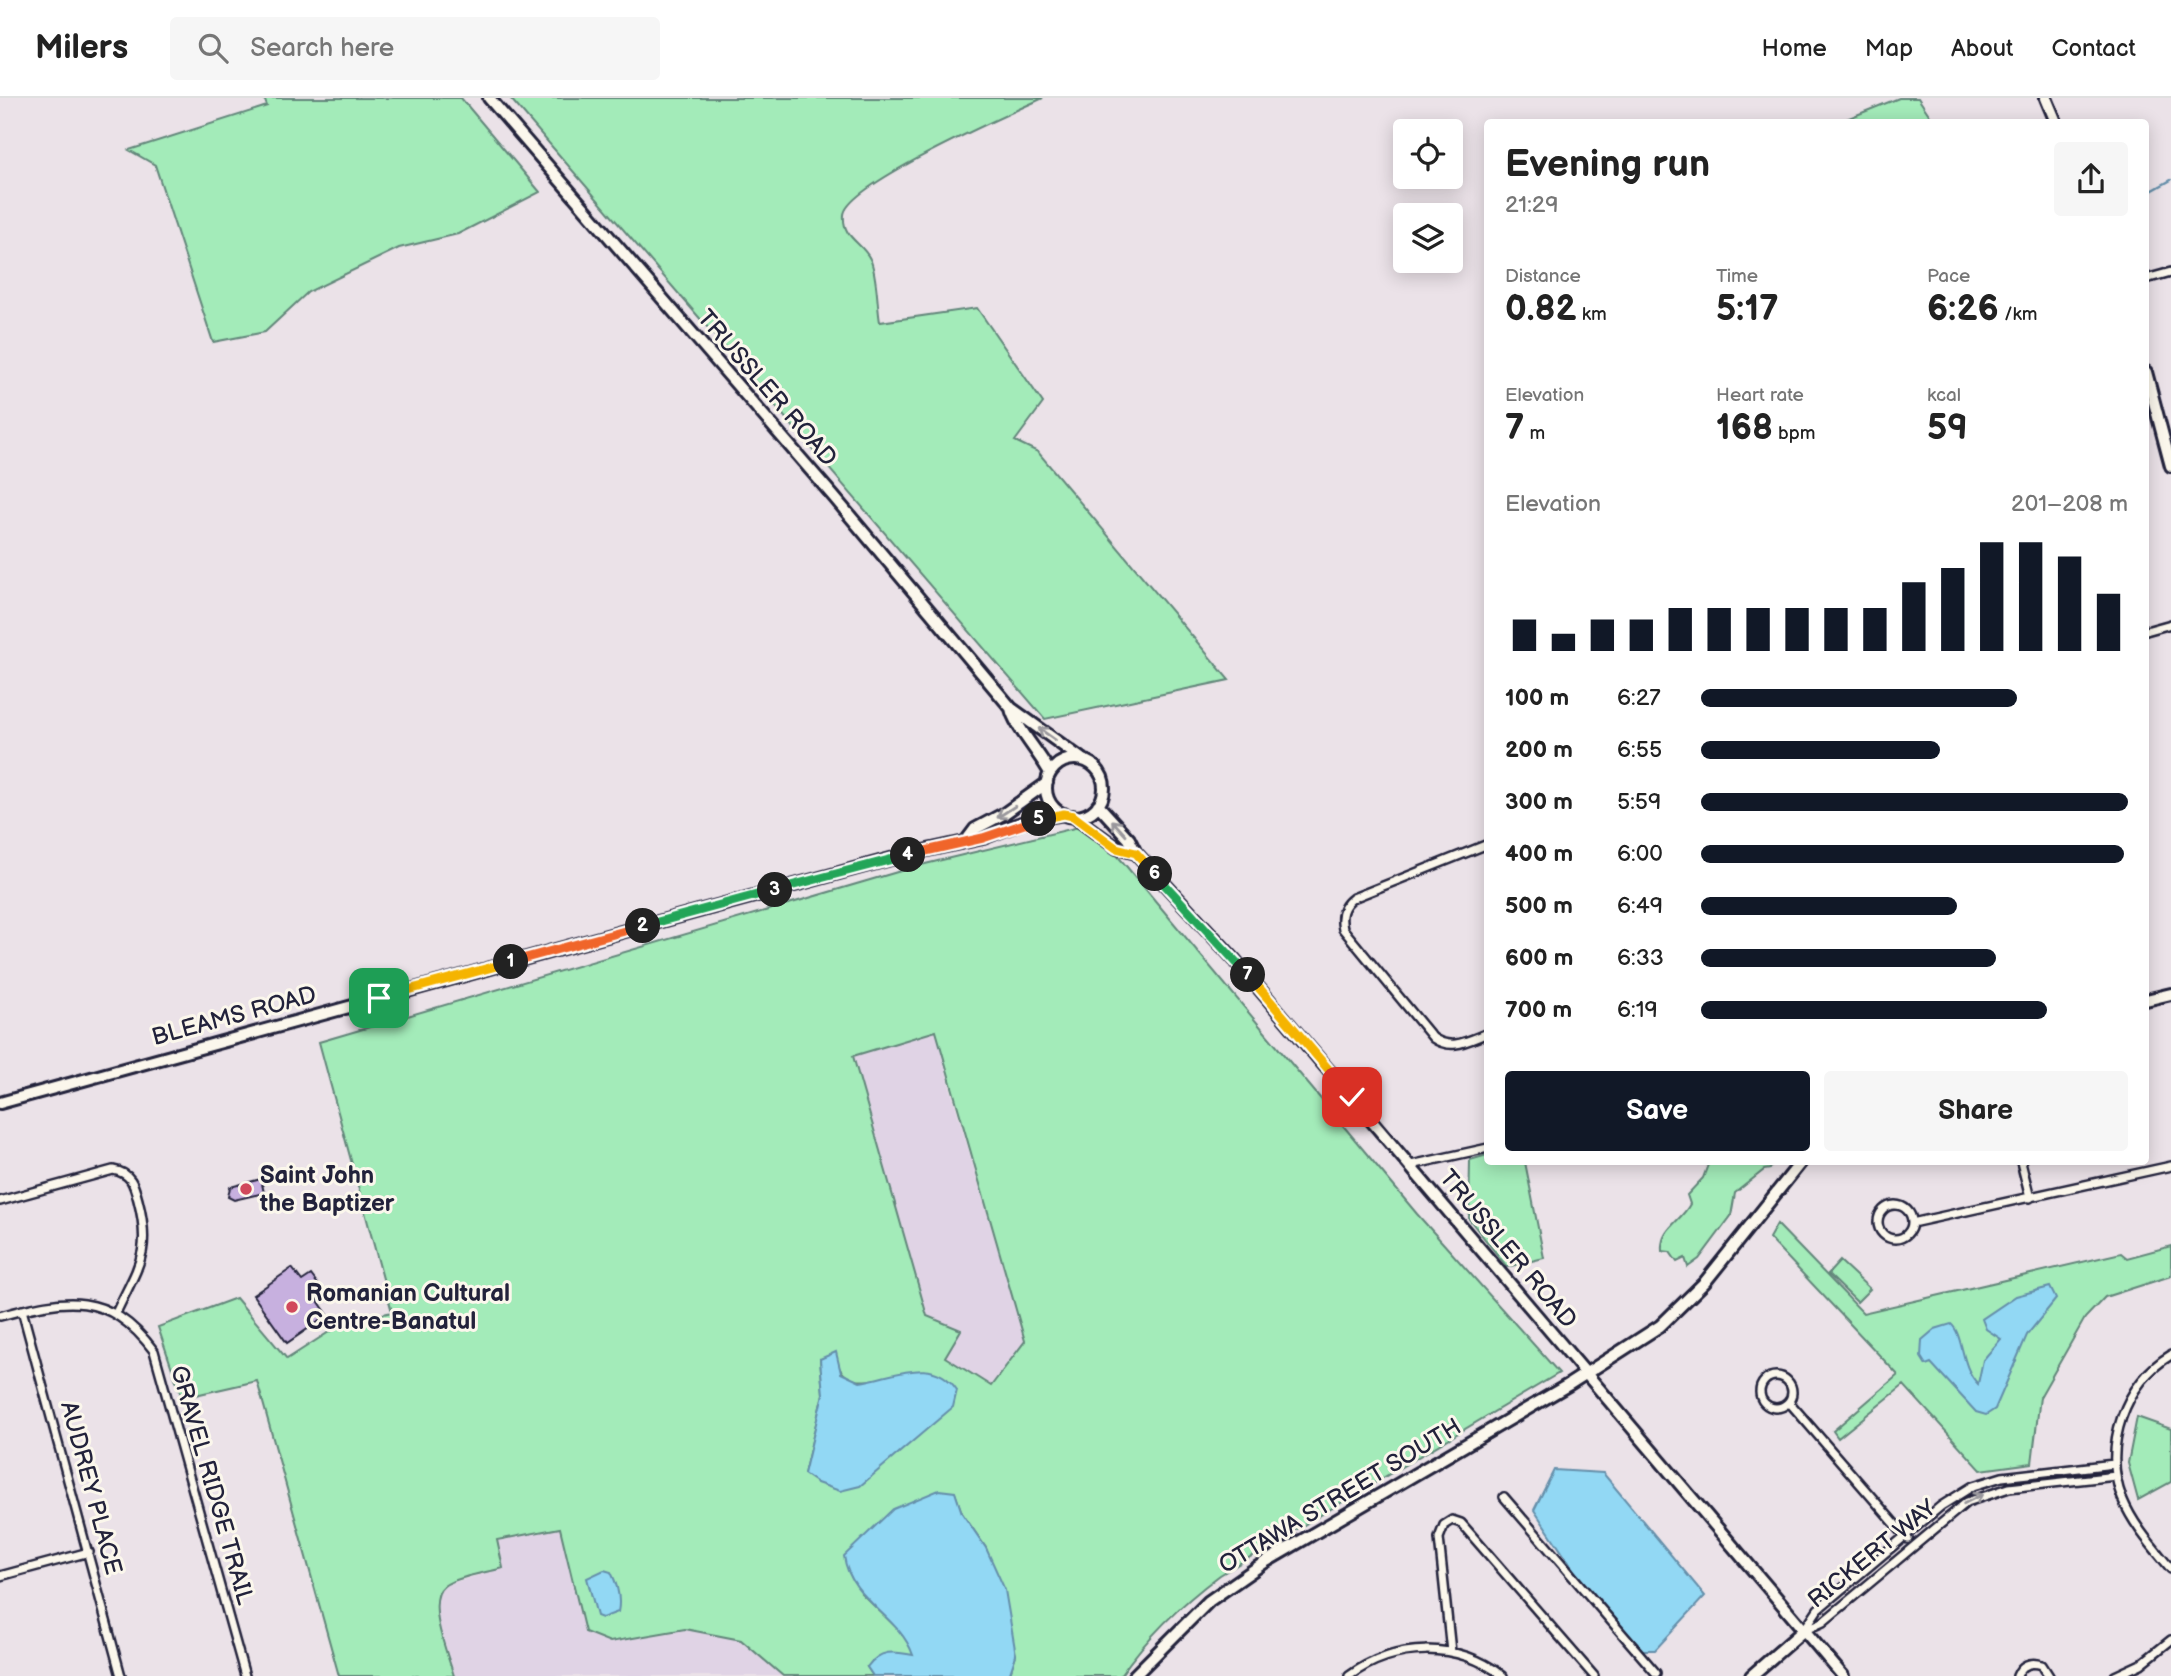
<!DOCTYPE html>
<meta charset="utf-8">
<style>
:root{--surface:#fff;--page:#f6f6f6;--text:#222;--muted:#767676;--line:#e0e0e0;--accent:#111827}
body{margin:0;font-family:"Balsamiq Sans",sans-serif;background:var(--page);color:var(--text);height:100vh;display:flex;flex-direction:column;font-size:26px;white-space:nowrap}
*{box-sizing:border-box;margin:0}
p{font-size:23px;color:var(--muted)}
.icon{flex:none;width:38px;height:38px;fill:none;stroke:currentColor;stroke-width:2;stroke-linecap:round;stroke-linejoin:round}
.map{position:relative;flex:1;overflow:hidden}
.details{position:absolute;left:1484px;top:21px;width:665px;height:1046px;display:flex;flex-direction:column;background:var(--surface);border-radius:7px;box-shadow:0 4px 18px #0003}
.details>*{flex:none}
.buttons{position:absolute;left:1393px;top:21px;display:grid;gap:14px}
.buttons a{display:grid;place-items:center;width:70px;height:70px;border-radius:7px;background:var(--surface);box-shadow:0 4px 18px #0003;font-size:35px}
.pin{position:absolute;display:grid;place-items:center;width:60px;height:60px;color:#fff;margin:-30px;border-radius:14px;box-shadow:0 4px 10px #0006}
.km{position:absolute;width:35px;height:35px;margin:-18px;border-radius:50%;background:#222;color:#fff;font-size:19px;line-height:35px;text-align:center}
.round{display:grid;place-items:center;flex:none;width:74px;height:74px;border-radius:7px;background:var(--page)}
.head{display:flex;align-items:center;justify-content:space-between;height:119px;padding:0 21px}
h1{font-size:38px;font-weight:800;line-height:52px}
.figures{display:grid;grid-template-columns:repeat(3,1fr);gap:10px;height:119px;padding:7px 21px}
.figures div{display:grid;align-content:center}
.figures b{font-size:35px;font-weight:800}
.figures small{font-size:19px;font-weight:400}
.figures p{font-size:19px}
.chart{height:196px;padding:14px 21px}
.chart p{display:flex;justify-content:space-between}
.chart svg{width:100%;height:126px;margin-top:7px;stroke:var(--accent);stroke-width:6}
.primary-button{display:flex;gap:14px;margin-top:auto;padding:14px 21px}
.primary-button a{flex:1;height:80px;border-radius:7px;background:var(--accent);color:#fff;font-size:28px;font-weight:800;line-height:80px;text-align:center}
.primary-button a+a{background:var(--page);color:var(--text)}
ul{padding:0 21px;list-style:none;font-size:23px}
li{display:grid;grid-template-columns:112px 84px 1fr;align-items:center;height:52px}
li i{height:18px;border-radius:9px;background:var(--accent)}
header{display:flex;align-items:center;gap:42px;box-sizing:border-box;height:98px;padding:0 35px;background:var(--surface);border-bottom:2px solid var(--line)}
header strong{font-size:33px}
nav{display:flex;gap:38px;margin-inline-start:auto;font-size:24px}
.search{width:490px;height:63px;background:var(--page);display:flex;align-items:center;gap:18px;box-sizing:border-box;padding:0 24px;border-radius:7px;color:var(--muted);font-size:26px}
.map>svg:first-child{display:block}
.built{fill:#e0d3e5}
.green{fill:#a3ebb9;stroke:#62867a;stroke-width:2;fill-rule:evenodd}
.water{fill:#92d8f4;stroke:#658faa;stroke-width:2}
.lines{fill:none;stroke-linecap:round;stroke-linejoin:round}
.stream{stroke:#658faa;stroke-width:2.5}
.building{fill:#c7b0df;stroke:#22223b;stroke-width:2}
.street-casing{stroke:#22223b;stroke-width:12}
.secondary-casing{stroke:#22223b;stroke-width:16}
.street{stroke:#fbf7ec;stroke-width:7}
.secondary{stroke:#fbf7ec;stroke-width:10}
.oneway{stroke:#99979c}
.split-1-casing{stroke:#fff;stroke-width:14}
.split-2-casing{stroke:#fff;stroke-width:14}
.split-3-casing{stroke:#fff;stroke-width:14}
.split-4-casing{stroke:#fff;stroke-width:14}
.split-5-casing{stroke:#fff;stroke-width:14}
.split-6-casing{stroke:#fff;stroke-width:14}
.split-7-casing{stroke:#fff;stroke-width:14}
.split-8-casing{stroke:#fff;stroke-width:14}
.split-1{stroke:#f5b400;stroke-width:9}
.split-2{stroke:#f0652b;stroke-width:9}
.split-3{stroke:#22a559;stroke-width:9}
.split-4{stroke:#22a559;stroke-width:9}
.split-5{stroke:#f0652b;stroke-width:9}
.split-6{stroke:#f5b400;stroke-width:9}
.split-7{stroke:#22a559;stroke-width:9}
.split-8{stroke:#f5b400;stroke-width:9}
.poi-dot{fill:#d1495b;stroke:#fbf7ec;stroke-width:2.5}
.labels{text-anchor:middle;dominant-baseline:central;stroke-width:6;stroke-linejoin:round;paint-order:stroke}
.street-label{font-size:24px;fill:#22223b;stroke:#fbf7ec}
.poi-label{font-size:24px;font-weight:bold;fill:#22223b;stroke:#fbf7ec;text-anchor:start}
</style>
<header>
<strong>Milers</strong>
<div class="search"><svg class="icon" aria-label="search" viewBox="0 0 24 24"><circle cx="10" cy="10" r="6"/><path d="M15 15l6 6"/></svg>Search here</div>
<nav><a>Home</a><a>Map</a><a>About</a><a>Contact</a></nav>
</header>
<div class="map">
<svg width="2171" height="1578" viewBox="0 0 2171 1578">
<rect width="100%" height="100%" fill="#ebe2e8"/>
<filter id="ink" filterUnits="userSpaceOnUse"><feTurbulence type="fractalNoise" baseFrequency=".0143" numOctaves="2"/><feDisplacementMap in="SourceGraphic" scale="14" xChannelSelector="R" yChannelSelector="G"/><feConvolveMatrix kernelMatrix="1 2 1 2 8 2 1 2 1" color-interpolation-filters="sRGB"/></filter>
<g filter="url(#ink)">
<path class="built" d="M937,933L950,989L1025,1243L991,1288L945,1259L927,1218L853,958Z
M561,1429L610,1544L685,1531L741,1542L783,1578H454L435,1512L436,1498L445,1487L503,1470L497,1443Z"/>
<path class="green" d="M264,0H461L540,94L458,136L399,150L308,194L265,234L213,244L155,67L129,52L267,8Z
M510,0H1043C1011,15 845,87 844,117C842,140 862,144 870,161C877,174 877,207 880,224L977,210L1043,305L1015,343L1038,354L1229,582L1045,621Z
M1899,0H1918L1934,24H1839Z
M1091,726L1417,1116L1559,1275L1220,1477C1181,1506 1148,1538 1120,1578H1009L1016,1557L986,1450L962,1415L955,1395L861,1495L907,1540L914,1558L867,1569L873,1578H783L741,1542L685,1531L610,1544L585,1534L560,1430L497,1442L503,1470C489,1474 455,1479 444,1488C425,1503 448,1557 454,1578H339L257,1283L182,1300L158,1229L236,1200L287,1261L343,1225L392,1214L319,944L921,767ZM936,933L1025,1243L991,1288L945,1259L961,1232L927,1218L853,958ZM820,1261L837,1265C845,1285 862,1284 880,1281L804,1376L823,1296Z
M1487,1057L1488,1064H1525L1544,1160L1507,1169L1469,1121L1470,1062Z
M1709,1064H1773L1770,1071L1764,1072L1735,1095L1731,1118L1699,1161L1688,1169L1685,1160L1677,1164L1670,1154L1662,1153C1660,1130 1681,1124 1690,1106L1687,1097L1703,1080Z
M1777,1126L1863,1215L2121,1155L2127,1160L2171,1148V1178L2105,1199L2085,1220L2040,1299L2032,1365L1981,1372L1904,1287L1838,1340L1833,1333L1898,1277L1769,1140Z
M1840,1163L1870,1191L1857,1204L1828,1176Z
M2137,1319L2171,1331V1384L2138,1402L2128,1365Z"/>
<path class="water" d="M2050,1189L2056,1201L2027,1237L1995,1311L1986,1317L1976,1314L1931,1265L1926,1267L1921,1259L1922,1242L1935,1231L1951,1226C1964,1237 1960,1268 1978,1286L1983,1262L2001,1241L1986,1231L1982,1221L2016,1198Z
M836,1254L841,1275L860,1284C894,1279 933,1256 957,1292L953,1309L860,1388L840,1393L817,1385L804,1376L823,1296L820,1261Z
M1554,1372L1603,1375L1705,1498L1655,1552H1642L1600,1511L1534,1412Z
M939,1392L955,1394L962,1415L986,1450L1005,1492L1016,1557L1009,1578H873L867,1569C880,1551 894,1553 913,1557C899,1517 850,1502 844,1458L893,1411Z
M604,1472L611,1474C617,1486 621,1500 618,1514L602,1520L597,1518L587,1480Z"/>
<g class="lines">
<path class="stream" d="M2146,96L2171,82"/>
</g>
<path class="building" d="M261,1081L264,1095L234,1102L228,1099L230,1089Z
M292,1170L302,1183L311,1177L320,1189L312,1194L328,1217L287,1245L253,1197Z"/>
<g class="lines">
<g class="street-casing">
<path id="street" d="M2146,181L2171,174
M2146,533L2171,526
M1488,746L1353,800C1342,808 1340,818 1343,831L1433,940C1452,953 1467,943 1488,935
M2021,1064L2030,1100
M1411,1067L1488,1050
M0,1103L113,1072C131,1075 134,1086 138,1102C152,1155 138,1168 116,1215
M1878 1124a17 17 0 1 1 34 0a17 17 0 1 1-34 0Z
M1912,1125L2171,1068
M22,1212L121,1578
M0,1218C66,1200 108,1192 154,1253L245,1578
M2171,1257C2125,1284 2102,1349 2122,1400C2133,1427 2152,1448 2171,1471
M1760 1294a16 16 0 1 1 32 0a16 16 0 1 1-32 0Z
M1789,1304L1908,1441
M1504,1399L1656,1575
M0,1478L89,1454
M1804,1532L1818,1511L1941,1408L1973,1388L2002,1379L2114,1366
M1805,1532L1823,1524L1967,1404L2009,1390L2116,1378
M1451,1554L1439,1440L1444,1427L1452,1422L1461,1425L1594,1578
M1349,1578C1395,1544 1457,1543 1503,1578
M2017,1578C2021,1567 2030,1563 2042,1567L2049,1578
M2115,1578L2141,1566L2171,1542"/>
</g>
<g class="secondary-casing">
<path id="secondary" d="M489,0L834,399L1011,610L1083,662
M2046,0L2056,24
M2146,274L2171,368
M1011,610C1013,626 1041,657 1050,675
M1046 690a29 29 0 1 1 58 0a29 29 0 1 1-58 0Z
M1098,707L1129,741L1136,755L1234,861L1843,1578
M1073,718L1117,750L1136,755
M966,743L975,731L1005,715L1047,685
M2146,902L2171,896
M0,1005L625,833L909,756L983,740L1029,722L1064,716
M1134,1578L1209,1503L1265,1464L1568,1287L1660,1228L1705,1184L1801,1064
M1751,1578L1804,1532"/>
</g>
<use href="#street" class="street"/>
<use href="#secondary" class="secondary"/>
</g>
<defs><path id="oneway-shaft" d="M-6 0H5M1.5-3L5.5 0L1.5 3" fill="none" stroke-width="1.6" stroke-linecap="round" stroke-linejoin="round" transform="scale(1.75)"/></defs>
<g class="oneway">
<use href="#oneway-shaft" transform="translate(1047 636) rotate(-145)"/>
<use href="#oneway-shaft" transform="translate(1006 714) rotate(147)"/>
<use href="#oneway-shaft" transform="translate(1119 730) rotate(-132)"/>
<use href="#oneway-shaft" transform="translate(1973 1401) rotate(-27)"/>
</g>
</g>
<g class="lines" filter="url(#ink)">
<g class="split-1-casing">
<path id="split-1" d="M379,900L511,864"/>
</g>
<g class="split-2-casing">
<path id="split-2" d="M511,864L643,828"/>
</g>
<g class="split-3-casing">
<path id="split-3" d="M643,828L775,792"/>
</g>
<g class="split-4-casing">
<path id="split-4" d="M775,792L908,757"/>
</g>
<g class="split-5-casing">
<path id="split-5" d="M908,757L983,740L1039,721"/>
</g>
<g class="split-6-casing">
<path id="split-6" d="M1039,721L1064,716L1073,718L1116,750L1136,755L1155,776"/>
</g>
<g class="split-7-casing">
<path id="split-7" d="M1155,776L1248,877"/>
</g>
<g class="split-8-casing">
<path id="split-8" d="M1248,877L1352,999"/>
</g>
<use href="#split-1" class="split-1"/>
<use href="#split-2" class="split-2"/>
<use href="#split-3" class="split-3"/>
<use href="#split-4" class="split-4"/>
<use href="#split-5" class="split-5"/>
<use href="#split-6" class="split-6"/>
<use href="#split-7" class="split-7"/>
<use href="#split-8" class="split-8"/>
</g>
<g class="poi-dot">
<circle cx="246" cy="1091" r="7"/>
<circle cx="292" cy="1209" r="7"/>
</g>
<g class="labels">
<g class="street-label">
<text transform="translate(767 290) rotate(49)">TRUSSLER ROAD</text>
<text transform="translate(234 918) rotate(-15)">BLEAMS ROAD</text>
<text transform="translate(1508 1151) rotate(50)">TRUSSLER ROAD</text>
<text transform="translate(212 1387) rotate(74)">GRAVEL RIDGE TRAIL</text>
<text transform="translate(91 1390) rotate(75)">AUDREY PLACE</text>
<text transform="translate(1340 1398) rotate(-31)">OTTAWA STREET SOUTH</text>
<text transform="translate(1872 1456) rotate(-39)">RICKERT WAY</text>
</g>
<g class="poi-label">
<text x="260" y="1077">Saint John<tspan x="260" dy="28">the Baptizer</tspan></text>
<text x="306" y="1195">Romanian Cultural<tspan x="306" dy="28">Centre-Banatul</tspan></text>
</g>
</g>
</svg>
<div class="buttons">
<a><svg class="icon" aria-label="locate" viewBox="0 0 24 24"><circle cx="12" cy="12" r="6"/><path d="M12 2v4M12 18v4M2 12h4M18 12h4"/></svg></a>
<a><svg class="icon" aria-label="layers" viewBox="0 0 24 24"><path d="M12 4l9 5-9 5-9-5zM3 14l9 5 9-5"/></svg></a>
</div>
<div class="pin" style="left:379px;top:900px;background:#1e9e55"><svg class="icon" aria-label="arrive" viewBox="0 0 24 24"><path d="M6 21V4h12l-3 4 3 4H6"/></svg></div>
<div class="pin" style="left:1352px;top:999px;background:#d93025"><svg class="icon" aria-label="check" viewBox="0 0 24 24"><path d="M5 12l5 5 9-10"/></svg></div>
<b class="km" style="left:511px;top:864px">1</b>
<b class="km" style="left:643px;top:828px">2</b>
<b class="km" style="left:775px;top:792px">3</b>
<b class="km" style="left:908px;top:757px">4</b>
<b class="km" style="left:1039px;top:721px">5</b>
<b class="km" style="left:1155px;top:776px">6</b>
<b class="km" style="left:1248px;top:877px">7</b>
<section class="details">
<div class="head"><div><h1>Evening run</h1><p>21:29</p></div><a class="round"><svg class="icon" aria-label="share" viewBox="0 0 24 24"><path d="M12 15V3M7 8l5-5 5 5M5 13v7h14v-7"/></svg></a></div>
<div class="figures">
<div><p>Distance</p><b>0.82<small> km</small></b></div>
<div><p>Time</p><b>5:17</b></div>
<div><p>Pace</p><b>6:26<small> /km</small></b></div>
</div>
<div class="figures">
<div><p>Elevation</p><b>7<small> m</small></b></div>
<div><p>Heart rate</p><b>168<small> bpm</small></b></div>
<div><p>kcal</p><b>59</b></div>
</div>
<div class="chart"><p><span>Elevation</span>201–208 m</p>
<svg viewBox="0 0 160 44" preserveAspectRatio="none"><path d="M5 44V33M15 44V38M25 44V33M35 44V33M45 44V29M55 44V29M65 44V29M75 44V29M85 44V29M95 44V29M105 44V20M115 44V15M125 44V6M135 44V6M145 44V11M155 44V24"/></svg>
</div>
<ul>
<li><b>100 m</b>6:27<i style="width:74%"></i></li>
<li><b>200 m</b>6:55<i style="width:56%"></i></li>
<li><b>300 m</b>5:59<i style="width:100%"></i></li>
<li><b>400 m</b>6:00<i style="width:99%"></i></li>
<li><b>500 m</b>6:49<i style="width:60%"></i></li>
<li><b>600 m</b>6:33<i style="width:69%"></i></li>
<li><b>700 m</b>6:19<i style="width:81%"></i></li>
</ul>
<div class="primary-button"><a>Save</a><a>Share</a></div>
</section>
</div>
